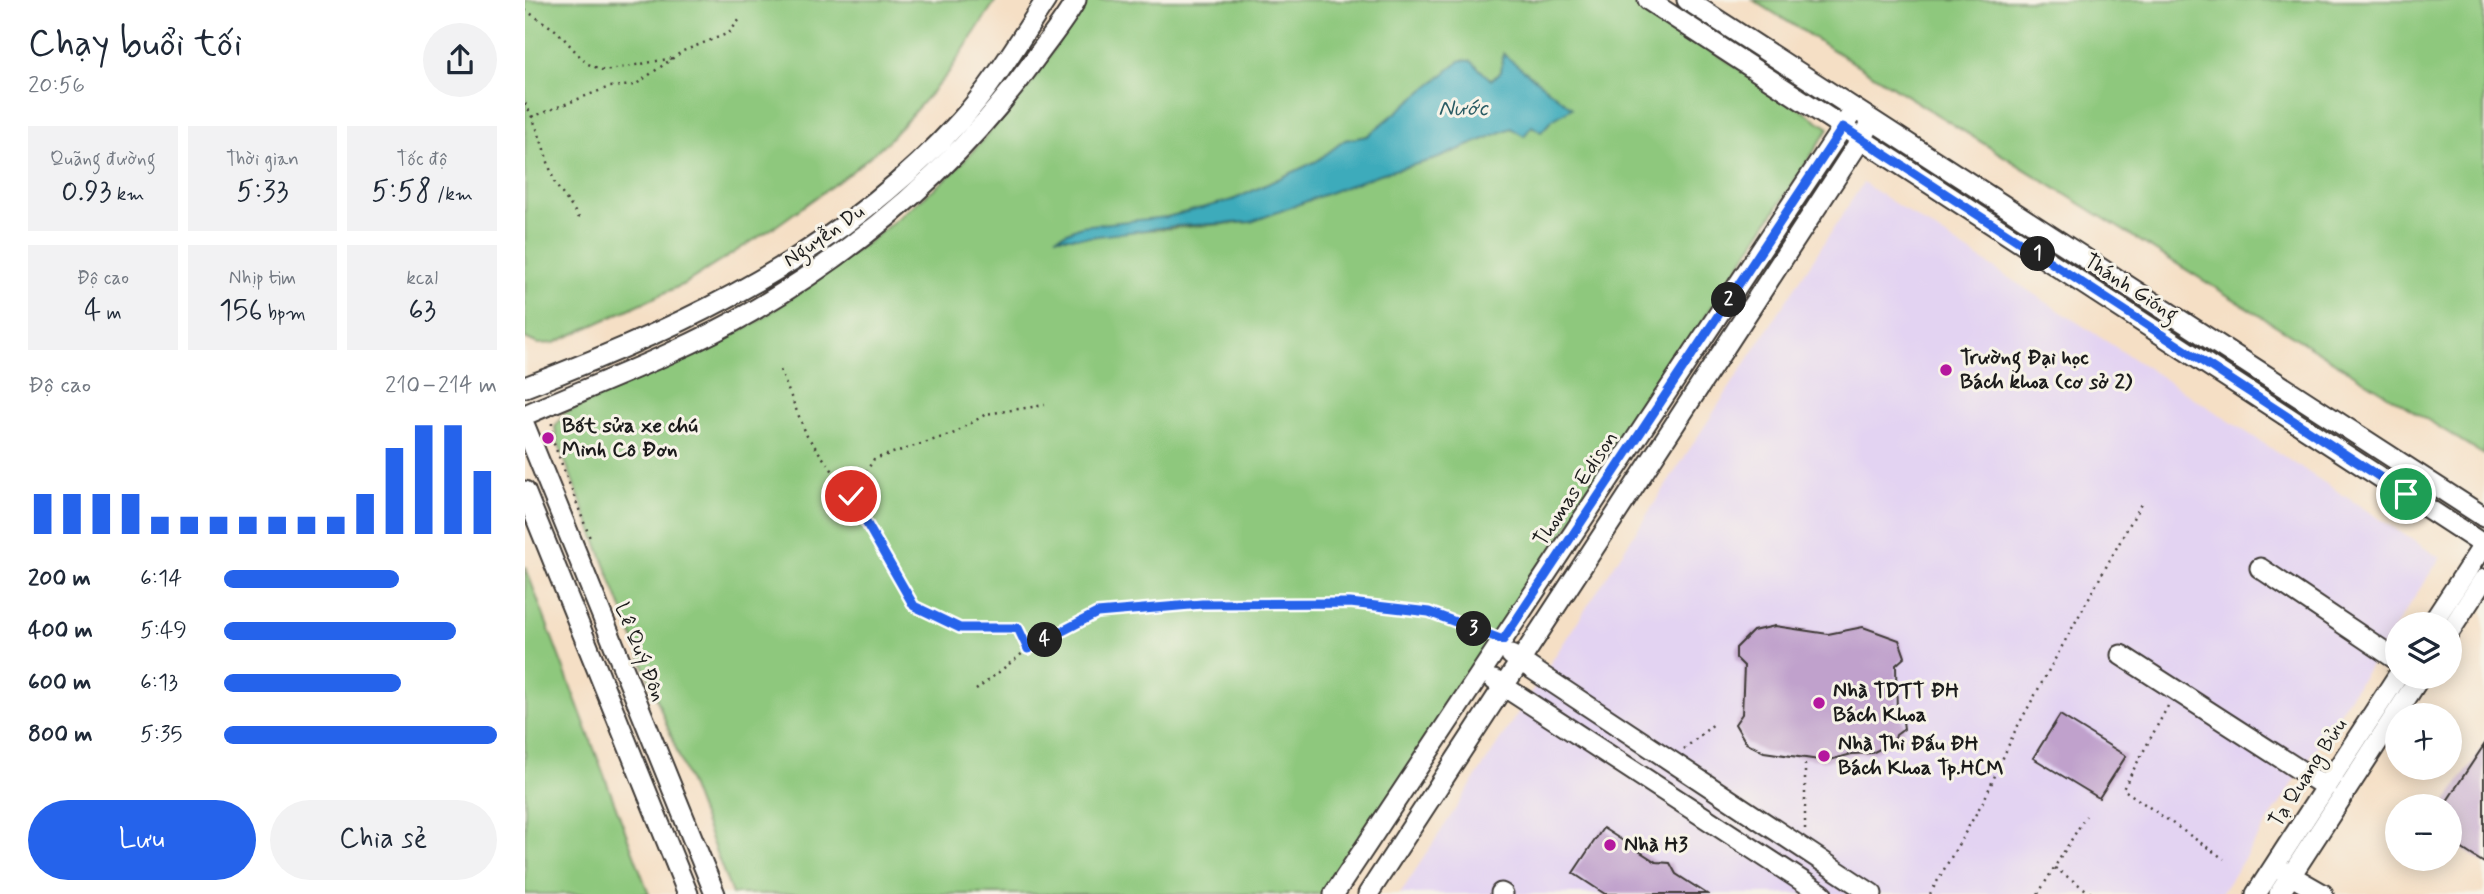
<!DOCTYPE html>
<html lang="vi">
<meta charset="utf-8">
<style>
:root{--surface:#fff;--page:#f2f2f3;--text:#1f2937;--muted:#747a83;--accent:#2563eb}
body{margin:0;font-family:Mynerve,sans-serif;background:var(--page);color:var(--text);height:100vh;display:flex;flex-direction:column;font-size:26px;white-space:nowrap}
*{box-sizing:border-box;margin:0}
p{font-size:23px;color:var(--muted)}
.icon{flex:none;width:38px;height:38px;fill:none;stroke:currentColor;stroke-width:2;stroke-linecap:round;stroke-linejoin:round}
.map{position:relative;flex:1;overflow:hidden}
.sheet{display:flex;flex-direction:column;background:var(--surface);width:525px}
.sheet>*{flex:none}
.controls{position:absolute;left:1860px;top:612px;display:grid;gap:14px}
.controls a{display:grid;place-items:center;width:77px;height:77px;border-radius:50%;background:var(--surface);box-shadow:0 4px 18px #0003;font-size:35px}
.pin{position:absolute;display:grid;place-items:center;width:60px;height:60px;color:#fff;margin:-30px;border:4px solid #fff;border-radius:50%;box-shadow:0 2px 7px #0007}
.km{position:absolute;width:35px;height:35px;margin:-18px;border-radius:50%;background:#222;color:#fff;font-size:19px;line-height:35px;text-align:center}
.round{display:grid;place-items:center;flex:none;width:74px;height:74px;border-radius:37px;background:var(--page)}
.overview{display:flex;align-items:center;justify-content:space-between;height:119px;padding:0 28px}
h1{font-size:38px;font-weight:600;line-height:52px}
.metrics{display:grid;grid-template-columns:repeat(3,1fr);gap:10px;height:119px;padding:7px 28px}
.metrics div{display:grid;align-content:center;border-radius:0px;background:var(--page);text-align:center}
.metrics b{font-size:30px;font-weight:600}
.metrics small{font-size:19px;font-weight:400}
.metrics p{font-size:19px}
.chart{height:196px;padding:14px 28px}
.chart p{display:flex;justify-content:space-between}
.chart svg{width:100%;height:126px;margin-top:7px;stroke:var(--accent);stroke-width:6}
.action{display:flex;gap:14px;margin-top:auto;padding:14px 28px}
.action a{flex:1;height:80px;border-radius:42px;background:var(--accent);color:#fff;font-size:28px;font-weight:600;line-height:80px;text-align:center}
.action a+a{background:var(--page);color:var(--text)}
ul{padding:0 28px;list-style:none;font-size:23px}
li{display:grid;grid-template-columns:112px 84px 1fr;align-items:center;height:52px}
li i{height:18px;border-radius:9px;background:var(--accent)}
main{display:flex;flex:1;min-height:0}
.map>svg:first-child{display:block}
.built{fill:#e3d3f2}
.green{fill:#8ec87d;stroke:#55724c;stroke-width:2;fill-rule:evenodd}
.water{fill:#3cabbb;stroke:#2c646c;stroke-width:2}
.building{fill:#c0a1cc}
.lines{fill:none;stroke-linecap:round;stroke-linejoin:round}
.minor-casing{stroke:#3d3935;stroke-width:23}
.path{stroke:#3d3935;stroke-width:2.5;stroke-dasharray:2 5;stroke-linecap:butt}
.minor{stroke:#fff;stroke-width:19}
.route-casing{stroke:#fff;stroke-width:14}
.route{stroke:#2563eb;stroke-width:9}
.poi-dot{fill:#b5179e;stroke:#f7f3e8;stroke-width:2.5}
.labels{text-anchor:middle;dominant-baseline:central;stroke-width:6;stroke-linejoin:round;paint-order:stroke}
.street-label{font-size:21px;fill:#1c1c1c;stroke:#f7f3e8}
.poi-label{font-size:21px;font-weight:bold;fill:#1c1c1c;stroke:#f7f3e8;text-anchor:start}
.water-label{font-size:23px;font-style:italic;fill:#2a5c64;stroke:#f7f3e8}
</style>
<main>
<section class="sheet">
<div class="overview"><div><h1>Chạy buổi tối</h1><p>20:56</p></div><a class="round"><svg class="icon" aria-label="share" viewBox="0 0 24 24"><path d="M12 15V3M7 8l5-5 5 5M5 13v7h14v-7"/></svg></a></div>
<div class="metrics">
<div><p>Quãng đường</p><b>0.93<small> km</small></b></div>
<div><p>Thời gian</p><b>5:33</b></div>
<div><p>Tốc độ</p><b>5:58<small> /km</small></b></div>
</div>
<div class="metrics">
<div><p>Độ cao</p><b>4<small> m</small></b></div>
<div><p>Nhịp tim</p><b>156<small> bpm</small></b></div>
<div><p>kcal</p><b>63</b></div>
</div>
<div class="chart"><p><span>Độ cao</span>210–214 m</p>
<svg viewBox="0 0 160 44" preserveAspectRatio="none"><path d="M5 44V30M15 44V30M25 44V30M35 44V30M45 44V38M55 44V38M65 44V38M75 44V38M85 44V38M95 44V38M105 44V38M115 44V30M125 44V14M135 44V6M145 44V6M155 44V22"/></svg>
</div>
<ul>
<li><b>200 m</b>6:14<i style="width:64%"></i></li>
<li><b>400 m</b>5:49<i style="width:85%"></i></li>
<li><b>600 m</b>6:13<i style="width:65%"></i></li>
<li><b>800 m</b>5:35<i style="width:100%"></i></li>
</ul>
<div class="action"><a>Lưu</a><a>Chia sẻ</a></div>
</section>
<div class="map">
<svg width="1959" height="894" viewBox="0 0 1959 894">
<rect width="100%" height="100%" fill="#f7f3e8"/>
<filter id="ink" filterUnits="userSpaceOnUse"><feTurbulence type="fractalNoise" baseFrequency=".0143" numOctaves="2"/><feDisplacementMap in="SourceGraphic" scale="14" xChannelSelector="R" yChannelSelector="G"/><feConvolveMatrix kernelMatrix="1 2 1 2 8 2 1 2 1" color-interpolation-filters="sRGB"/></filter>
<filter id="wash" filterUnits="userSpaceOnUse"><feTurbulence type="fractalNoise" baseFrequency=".00686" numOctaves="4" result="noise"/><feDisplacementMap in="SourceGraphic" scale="28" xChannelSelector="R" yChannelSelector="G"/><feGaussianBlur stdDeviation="1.57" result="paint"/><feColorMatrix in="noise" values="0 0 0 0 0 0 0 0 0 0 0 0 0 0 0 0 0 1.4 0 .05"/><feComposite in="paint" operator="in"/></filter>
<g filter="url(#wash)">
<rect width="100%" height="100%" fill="#f5dfc5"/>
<path class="built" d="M1338,183L1915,558L1696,894H875Z"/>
<path class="green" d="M0,0H471L422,75L363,141L325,173L251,226L159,284L29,343L13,344L0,338Z
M561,0H1110L1304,128L803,894H207L32,440L30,427L40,413L231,323L346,240L428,173L502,90ZM979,54L1026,121L1016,132L1007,126L986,128L911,159L854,174L726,222L534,237L642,217L708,200L792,161L820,140L842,136L946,62L966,81L976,72Z
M1228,0H1959V455Z
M0,566L124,894H0Z"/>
<path class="water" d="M978,54L1047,108L1026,121L1016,132L1007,126L999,136L986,128L911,159L854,174L726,222L650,226L565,237H531L556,226L642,217L708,200L792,161L820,140L842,136L936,60L946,61L966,80L976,72Z"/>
<g id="blocks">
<path class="building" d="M1250,626L1303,634L1338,627L1374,640L1380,657L1371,665L1372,715L1378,721L1379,729L1371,735L1369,742L1347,753L1327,754L1301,761L1239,752L1221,743L1210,724L1217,714L1219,666L1211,658V648L1228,631Z
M1535,715L1601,756L1574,798L1508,758Z
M1959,745V863L1925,841V807H1918Z
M1078,828L1131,862L1145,863L1151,874L1182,894H1080L1048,873Z"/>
</g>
</g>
<g filter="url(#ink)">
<use href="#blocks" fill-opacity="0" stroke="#3d3935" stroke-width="2"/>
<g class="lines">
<g class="minor-casing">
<path id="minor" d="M1123,0L1959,545
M1162,0L1959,517
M0,387C162,326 317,252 435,121C468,85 494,41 521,0
M0,415C76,382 155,353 226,312C339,246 436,163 512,56C525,38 540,20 551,0
M0,426L190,894
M0,491L163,894
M1735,568L1872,660
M1906,625L1959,544
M1925,631L1959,579
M986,655L1347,894
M1596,655L1801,787
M969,680L1297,894
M1756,870L1798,894
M976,893L978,894
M809,894L1325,116
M843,894L1342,130
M1731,894L1872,677
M1754,894L1895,677"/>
</g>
<path class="path" d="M0,10L32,31L61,63L79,71L148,58
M0,103C14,128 20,154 29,181C31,187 49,209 54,218
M7,117L84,87L110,85L158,51L204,33L215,19
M255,370L282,436L326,496L389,606L435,628H493L503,649
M27,423L26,436L65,538
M326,496L349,459L430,433L461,414L520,405
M451,690L503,649L572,613L677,604L825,603L904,612L962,634
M1643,706L1598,789L1699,859
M1159,749L1191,722
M1280,829V764
M1530,868L1567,894
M1405,894L1460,798L1489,733L1617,502
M1513,894L1561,816"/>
<use href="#minor" class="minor"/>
</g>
</g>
<g class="lines" filter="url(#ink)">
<g class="route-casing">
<path id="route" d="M326,496L389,606L435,628H493L503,649L572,613L677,604L825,603L904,612L978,640L1318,127L1881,494"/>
</g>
<use href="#route" class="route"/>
</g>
<g class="poi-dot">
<circle cx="1421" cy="370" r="7"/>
<circle cx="23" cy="438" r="7"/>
<circle cx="1294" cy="703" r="7"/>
<circle cx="1299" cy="756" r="7"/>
<circle cx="1085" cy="845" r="7"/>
</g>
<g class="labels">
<g class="street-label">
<text transform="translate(299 236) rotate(-35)">Nguyễn Du</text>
<text transform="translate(1606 288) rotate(33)">Thánh Gióng</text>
<text transform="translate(1051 489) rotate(-56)">Thomas Edison</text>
<text transform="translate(115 652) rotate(68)">Lê Quý Đôn</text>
<text transform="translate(1783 773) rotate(-57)">Tạ Quang Bửu</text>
</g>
<g class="poi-label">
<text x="1435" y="358">Trường Đại học<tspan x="1435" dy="24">Bách khoa (cơ sở 2)</tspan></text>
<text x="37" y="426">Bốt sửa xe chú<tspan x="37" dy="24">Minh Cô Đơn</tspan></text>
<text x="1308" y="691">Nhà TDTT ĐH<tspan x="1308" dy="24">Bách Khoa</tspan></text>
<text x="1313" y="744">Nhà Thi Đấu ĐH<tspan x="1313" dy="24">Bách Khoa Tp.HCM</tspan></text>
<text x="1099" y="845">Nhà H3</text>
</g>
<g class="water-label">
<text x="938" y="109">Nước</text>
</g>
</g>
</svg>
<div class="controls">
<a><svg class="icon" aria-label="layers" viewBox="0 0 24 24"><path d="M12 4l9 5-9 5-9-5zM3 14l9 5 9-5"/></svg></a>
<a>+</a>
<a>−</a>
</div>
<div class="pin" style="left:1881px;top:494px;background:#1e9e55"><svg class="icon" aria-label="arrive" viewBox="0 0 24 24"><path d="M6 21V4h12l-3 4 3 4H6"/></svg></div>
<div class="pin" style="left:326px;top:496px;background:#d93025"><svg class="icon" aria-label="check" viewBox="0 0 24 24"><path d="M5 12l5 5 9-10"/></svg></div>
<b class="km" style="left:1513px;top:254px">1</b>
<b class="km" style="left:1204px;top:300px">2</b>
<b class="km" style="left:949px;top:629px">3</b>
<b class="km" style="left:520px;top:640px">4</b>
</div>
</main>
